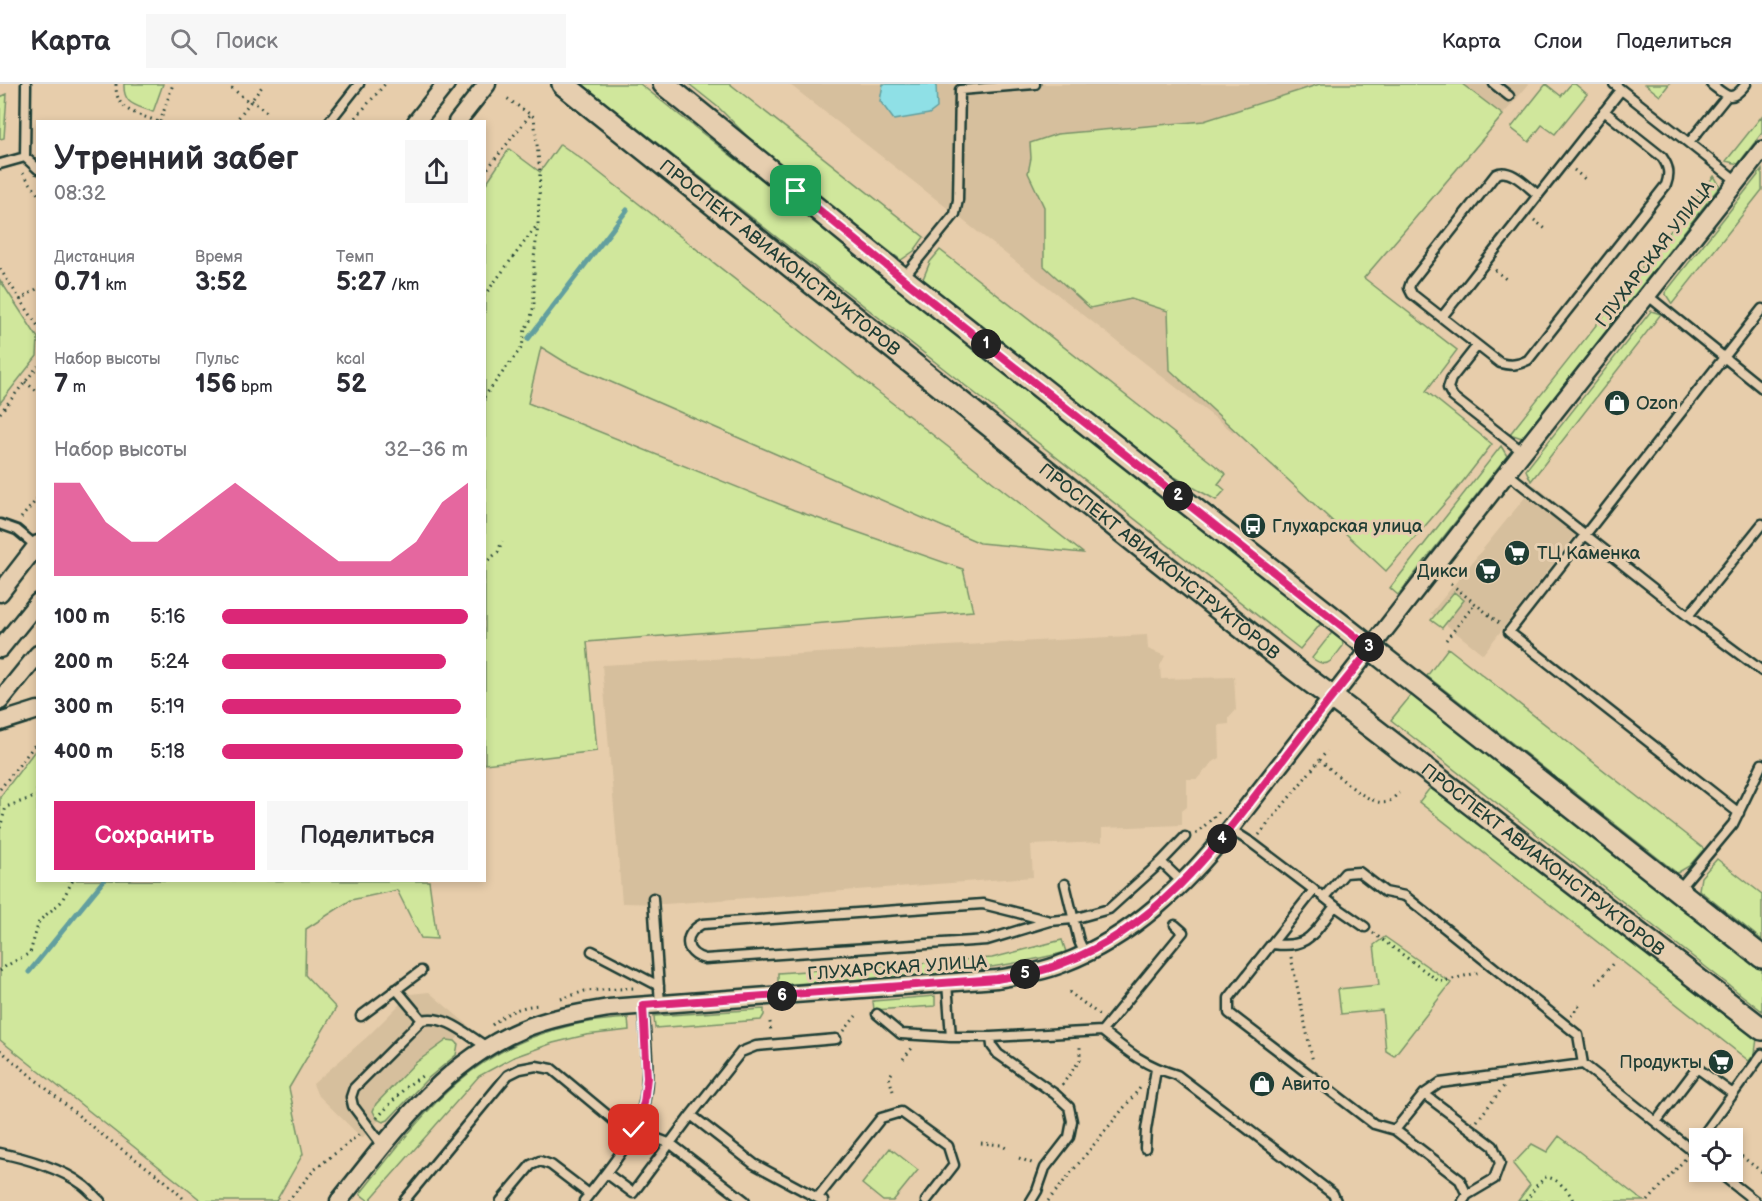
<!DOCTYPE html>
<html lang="ru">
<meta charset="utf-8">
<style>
:root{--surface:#fff;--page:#f7f7f7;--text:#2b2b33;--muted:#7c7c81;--line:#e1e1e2;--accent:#db2777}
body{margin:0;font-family:"Balsamiq Sans",sans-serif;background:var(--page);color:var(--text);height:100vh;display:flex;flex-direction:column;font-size:22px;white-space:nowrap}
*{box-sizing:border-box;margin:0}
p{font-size:20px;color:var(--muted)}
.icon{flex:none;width:33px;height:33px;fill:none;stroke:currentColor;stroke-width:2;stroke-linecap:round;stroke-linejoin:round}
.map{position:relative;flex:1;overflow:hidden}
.panel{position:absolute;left:36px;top:36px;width:450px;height:762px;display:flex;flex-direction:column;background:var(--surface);border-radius:0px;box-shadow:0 3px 9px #0003}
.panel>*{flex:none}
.tools{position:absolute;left:1689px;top:1044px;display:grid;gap:12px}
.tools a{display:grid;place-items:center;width:54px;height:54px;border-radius:0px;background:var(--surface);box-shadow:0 3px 9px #0003;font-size:30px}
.pin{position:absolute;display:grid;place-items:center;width:51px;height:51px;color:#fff;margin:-26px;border-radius:12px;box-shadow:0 3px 9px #0006}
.km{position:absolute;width:30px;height:30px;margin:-15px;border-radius:50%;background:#222;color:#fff;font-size:16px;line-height:30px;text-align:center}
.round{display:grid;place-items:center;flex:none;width:63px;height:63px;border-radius:0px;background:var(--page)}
.head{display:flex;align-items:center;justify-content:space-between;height:102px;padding:0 18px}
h1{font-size:33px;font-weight:600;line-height:45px}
.stats{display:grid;grid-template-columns:repeat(3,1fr);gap:9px;height:102px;padding:6px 18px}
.stats div{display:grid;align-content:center}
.stats b{font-size:26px;font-weight:600}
.stats small{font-size:16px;font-weight:400}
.stats p{font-size:16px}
.chart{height:168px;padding:12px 18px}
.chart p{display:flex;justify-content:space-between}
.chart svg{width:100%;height:108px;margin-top:6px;fill:var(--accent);opacity:.7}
.primary-button{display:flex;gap:12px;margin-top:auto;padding:12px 18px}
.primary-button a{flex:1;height:69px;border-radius:0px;background:var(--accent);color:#fff;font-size:24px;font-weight:600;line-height:69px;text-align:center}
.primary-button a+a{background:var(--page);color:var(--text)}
ul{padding:0 18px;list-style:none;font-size:20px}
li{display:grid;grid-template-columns:96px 72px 1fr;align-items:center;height:45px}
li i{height:15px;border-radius:8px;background:var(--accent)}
header{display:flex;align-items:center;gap:36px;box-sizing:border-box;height:84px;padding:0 30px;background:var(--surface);border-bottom:2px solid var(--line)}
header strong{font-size:28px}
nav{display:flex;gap:33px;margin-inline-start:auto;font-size:21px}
.search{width:420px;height:54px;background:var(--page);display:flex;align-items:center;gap:15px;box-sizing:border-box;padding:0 21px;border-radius:0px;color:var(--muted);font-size:22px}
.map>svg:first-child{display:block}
.built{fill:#d6bf9d}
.green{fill:#d0e79c;stroke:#789268;stroke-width:1.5}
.water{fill:#8fe0e6;stroke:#629f9f;stroke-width:1.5}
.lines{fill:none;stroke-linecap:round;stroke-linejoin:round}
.stream{stroke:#629f9f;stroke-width:5}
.service-casing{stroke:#1f3d34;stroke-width:13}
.minor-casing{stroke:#1f3d34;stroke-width:21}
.tertiary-casing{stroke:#1f3d34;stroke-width:26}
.path{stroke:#1f3d34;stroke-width:3;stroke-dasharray:1.5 4.5;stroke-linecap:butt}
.service{stroke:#e6ceaf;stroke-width:8}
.minor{stroke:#e6ceaf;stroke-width:16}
.tertiary{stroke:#e6ceaf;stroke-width:21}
.route-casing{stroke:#fff;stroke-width:12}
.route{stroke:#db2777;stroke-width:8}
.labels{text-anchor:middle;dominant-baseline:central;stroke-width:6;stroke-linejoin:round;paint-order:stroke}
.street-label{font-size:18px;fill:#1f3d34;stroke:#e6ceaf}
.poi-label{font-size:18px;fill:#1f3d34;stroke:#e6ceaf;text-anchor:start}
</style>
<header>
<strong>Карта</strong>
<div class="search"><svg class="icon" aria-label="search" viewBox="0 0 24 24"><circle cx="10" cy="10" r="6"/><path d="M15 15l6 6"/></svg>Поиск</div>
<nav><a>Карта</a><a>Слои</a><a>Поделиться</a></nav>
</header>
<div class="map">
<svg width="1762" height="1117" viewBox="0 0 1762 1117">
<rect width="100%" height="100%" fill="#e7cdab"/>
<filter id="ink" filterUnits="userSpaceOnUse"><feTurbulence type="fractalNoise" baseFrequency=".0167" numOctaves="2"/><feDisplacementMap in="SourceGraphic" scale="12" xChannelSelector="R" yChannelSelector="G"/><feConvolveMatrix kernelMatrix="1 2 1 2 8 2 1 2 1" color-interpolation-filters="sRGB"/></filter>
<g filter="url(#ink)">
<path class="built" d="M789,0H1529L1233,348Z
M1535,401L1583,441L1483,570L1431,529Z
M1147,551L1148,565L1165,572L1160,582L1161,595L1234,593L1236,626L1229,634V640L1219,641L1220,674L1213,678L1197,695H1187V723L1182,727V741L1102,744V758L1031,761L1033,793L665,820L622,819L602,581Z
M429,908L469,942L362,1054L317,1010L313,1000L367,953L410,910Z"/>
<path class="green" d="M124,0H163L153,28C136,21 123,21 124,0Z
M582,0H640L1323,537L1300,565Z
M689,0H730L924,153L914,167L901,176L772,77L719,24Z
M1320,0H1462L1503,31L1364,194L1457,266L1426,307L1492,360L1457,405L1386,487L1170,286L1168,227L1131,215L1090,224L1044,182V123L1028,89L1031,74L1030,59L1057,50L1204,37Z
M1546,0L1561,12L1571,0H1575L1587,10L1555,50L1542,41L1529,58L1511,44Z
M1645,0H1669L1660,12Z
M7,10L4,54L0,55V13Z
M1762,32V49L1738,80L1726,77Z
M560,60L587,79L1083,469L980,459L565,278L541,263L528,319L794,426L963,485L973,527L587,558L597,667L485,680V101L509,65L540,88Z
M1762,86V106L1672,220L1665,209Z
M1714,92L1720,102L1522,354L1510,350Z
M940,166L1226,390L1218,400L1225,406L1216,416L1171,391L923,195L930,178Z
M0,196L38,254L37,272L0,319Z
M1651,227L1661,230L1531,397L1526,386Z
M1501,362L1507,372L1398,511L1390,504Z
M1454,508L1464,516L1442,544L1431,536Z
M1334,546L1342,553L1343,562C1332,575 1329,587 1312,574Z
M1448,564L1704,765L1689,782L1677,789L1427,592Z
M1413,609L1762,884V927L1391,636Z
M37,664L38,796L429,797L437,855L421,854L397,806L351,816L306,845L305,891L336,924L289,1004L303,1070L276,1117H202L0,956V713Z
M1430,704L1492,746L1757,954L1755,969L1749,977L1419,718Z
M1717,775L1762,810V856L1699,806L1701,793Z
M1385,853L1451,899L1394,972L1386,967L1382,926L1341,930L1338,905L1379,901L1374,861Z
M1062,856L1066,868C973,892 874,894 778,901V889L992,874Z
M935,912V922L874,926L873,917Z
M764,925V931L761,936L655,944L654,932Z
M628,934L629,946L586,951L553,959L514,973L479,992L369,1117L360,1110C422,1032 466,966 569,942C588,937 608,936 628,934Z
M447,956L455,957L458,960L456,971L426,996L388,1036L383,1038L377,1035L373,1027L376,1020L414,980Z
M1559,1052L1639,1114L1644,1117H1518L1530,1101L1513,1080L1532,1060L1547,1068Z
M890,1064L918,1086L893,1117H883L862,1100Z"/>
<path class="water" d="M883,0H936L937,24L929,30L894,36L880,17Z"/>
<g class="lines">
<path class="stream" d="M528,255L627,126
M29,888L104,796"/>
<g class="service-casing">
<path id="service" d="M26,0L25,73L38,85
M1494,0L1509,12
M1614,0L1737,97
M1711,0C1728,13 1731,19 1746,0
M329,38L359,0
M1689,59L1727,12
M0,80L25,73
M1538,111C1527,102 1510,83 1496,90L1411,198L1409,204L1412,210L1500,279C1511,282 1518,281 1528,276L1666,101C1670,90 1669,83 1662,73L1604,27
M903,194L955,130L958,116L960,6L1035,0
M1647,211L1762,304
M1442,233L1621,6
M1477,262L1451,295L1448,304L1453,313L1523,368
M1507,389L1688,532L1762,587
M0,440L17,446L36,462
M1688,532L1762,440
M1739,729L1509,548L1762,225
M1230,745L1252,759L1314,806L1229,914V929L1374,1040L1395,1046
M1161,778L1183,799
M1065,800L1079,857L1085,870
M1678,806L1733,740L1762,680
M1324,813L1345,789L1359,788L1385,808L1405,812L1578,951L1583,980
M653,814L660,920
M1335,822L1365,843
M1050,837L983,820L702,840C683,850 683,869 705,875L987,856L1050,837L1073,835L1109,825L1161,778L1185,753
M1273,860C1310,865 1314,848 1335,822L1320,810
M592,867L659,902
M947,899L951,953H991L1102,947C1128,968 1145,982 1177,991L1333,1110L1336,1117
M396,905L422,936
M877,930L901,950L951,953
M361,932L421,887
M1102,947L1183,848L1175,841
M991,953L992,962L998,970L1055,1010L1069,1023L1072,1037L1069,1053L1045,1084L1037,1107L1031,1117
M1424,1010L1493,1062L1500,1079L1494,1095L1467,1111
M1656,1038L1697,984L1733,1010
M1701,1054L1762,970
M383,1062L353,1022L351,1013L354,1004L422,936C446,930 467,951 487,963
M1145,1064L1146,1046L1156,985
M0,1069C25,1074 63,1085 83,1101C89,1105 94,1112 100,1117
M1718,1088L1755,1117
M606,1089L633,1109L691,1031
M818,1113L881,1034L901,1028L948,1062L954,1081L926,1117
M404,1117L508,991L520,985L536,982L552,985L617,1039L671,1060L745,1117
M501,1117L531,1081L540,1077L551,1081L589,1110
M584,1117C607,1087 635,1057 644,1019C651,988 645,952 643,921
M823,1117L754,1080L691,1031L741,968L756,962L836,955
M1463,1117L1467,1111L1460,1096L1395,1046L1424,1010L1440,999L1583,980L1700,1073"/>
</g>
<g class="minor-casing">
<path id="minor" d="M416,38L446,0
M457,38L487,0
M0,509L38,460
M0,565L38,518
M0,617L38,570
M0,638L38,626
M339,1117C391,1052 441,980 521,946C549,934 580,929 609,924L997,895C1020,891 1042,888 1064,879C1132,853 1185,801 1230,745L1523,368L1762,66"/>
</g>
<g class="tertiary-casing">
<g id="tertiary">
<path id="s1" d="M563,0L1294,585L1374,645L1762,945"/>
<path d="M664,0L902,194L1762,873"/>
</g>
</g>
<path class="path" d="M116,0C115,28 137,29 159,38
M227,0L249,18
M251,16L268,29
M160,38L173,0
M235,38L264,0
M352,38L385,0
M1574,86L1586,96
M23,89L38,110
M484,89L530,31
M1534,136L1547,146
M0,185L38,242
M1495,186L1507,196
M484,212L538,140L540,88L534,33L505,13
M20,216L38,204
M25,298L38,308
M484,313L522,263L525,245L530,237L534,221V174L538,142
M0,329L38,282
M21,434L38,414
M484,480L498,468L502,457
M1451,500L1499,539
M1446,556L1475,520
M1320,676C1334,688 1370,724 1388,718C1392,716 1396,711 1399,709
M0,705L38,657
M0,744L6,723L37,712L38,690
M1196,750L1221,726
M1259,751L1327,667
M1373,849L1440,898L1481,888
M1291,873L1313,978
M0,887L6,882L30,869L39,837L61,818L73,796
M1596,900L1614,878
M1069,908L1101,932
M561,915L585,907L634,904
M1571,932L1582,918
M770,938L771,949
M492,941C507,928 521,922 540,921
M844,947L856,932
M0,966L97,1047L164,1096L186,1117
M903,975L913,963
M1062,1001L1080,976V959
M893,1007L889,993L894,986
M377,1034L407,1002L425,990
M1477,1037L1504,1002
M981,1059L1001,1061L1006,1064
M1732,1065L1762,1088
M1019,1074L1034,1080
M288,1117L314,1086L361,1049
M1048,1117L1140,1004
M1526,1117L1537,1101L1546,1093C1557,1094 1570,1107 1573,1117
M1648,1117L1685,1075"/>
<use href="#service" class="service"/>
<use href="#minor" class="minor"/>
<use href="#tertiary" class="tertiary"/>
</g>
</g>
<g class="lines" filter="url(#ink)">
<g class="route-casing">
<path id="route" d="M634,1046L644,1019L647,994L643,921L997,895C1020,891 1042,888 1063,879C1156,844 1214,766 1272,690C1305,647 1337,606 1371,565L902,194L796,107"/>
</g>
<use href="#route" class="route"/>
</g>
<defs>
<g id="shop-disc" transform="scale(1.35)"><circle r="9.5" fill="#1f3d34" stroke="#e6ceaf"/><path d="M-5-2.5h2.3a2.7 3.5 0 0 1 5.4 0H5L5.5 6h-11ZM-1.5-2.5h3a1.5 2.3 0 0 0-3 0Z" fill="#fff"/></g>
<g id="bus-disc" transform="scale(1.35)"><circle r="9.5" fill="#1f3d34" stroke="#e6ceaf"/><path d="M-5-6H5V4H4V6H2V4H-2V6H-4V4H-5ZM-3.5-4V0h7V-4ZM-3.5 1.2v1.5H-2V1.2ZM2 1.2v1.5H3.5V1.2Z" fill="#fff"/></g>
<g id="supermarket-disc" transform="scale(1.35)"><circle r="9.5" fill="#1f3d34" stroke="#e6ceaf"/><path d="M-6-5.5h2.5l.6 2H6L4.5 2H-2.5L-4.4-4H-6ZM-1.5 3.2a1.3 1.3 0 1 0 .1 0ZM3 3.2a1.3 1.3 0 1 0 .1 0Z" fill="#fff"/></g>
</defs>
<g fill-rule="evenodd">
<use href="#shop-disc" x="1617" y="319"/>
<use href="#bus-disc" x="1253" y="442"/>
<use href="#supermarket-disc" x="1517" y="469"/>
<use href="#supermarket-disc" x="1488" y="487"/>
<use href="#supermarket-disc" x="1721" y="978"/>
<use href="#shop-disc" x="1262" y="1000"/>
</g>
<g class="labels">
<g class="street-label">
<text transform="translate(1655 170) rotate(-52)">ГЛУХАРСКАЯ УЛИЦА</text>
<text stroke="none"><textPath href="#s1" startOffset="278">ПРОСПЕКТ АВИАКОНСТРУКТОРОВ</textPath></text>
<text stroke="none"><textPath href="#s1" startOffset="764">ПРОСПЕКТ АВИАКОНСТРУКТОРОВ</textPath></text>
<text stroke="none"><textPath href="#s1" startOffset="1250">ПРОСПЕКТ АВИАКОНСТРУКТОРОВ</textPath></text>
<text transform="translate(897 884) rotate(-4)">ГЛУХАРСКАЯ УЛИЦА</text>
</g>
<g class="poi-label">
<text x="1636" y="319">Ozon</text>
<text x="1272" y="442">Глухарская улица</text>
<text x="1537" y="469">ТЦ Каменка</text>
<text x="1468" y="487" text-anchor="end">Дикси</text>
<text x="1702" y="978" text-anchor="end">Продукты</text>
<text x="1282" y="1000">Авито</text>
</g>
</g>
</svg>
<div class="tools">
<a><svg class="icon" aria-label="locate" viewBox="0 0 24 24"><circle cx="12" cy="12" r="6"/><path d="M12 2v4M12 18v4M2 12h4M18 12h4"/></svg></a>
</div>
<div class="pin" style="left:796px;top:107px;background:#1e9e55"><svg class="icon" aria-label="arrive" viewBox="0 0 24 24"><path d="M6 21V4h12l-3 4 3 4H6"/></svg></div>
<div class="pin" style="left:634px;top:1046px;background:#d93025"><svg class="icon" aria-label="check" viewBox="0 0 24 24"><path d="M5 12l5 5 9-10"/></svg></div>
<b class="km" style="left:986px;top:260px">1</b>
<b class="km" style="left:1178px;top:412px">2</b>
<b class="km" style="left:1369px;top:563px">3</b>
<b class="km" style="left:1222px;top:755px">4</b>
<b class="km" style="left:1025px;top:890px">5</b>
<b class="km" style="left:782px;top:912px">6</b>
<section class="panel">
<div class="head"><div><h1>Утренний забег</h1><p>08:32</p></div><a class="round"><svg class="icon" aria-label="share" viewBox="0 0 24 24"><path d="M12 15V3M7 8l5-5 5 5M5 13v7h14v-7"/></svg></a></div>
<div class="stats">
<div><p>Дистанция</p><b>0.71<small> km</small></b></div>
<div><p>Время</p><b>3:52</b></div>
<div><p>Темп</p><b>5:27<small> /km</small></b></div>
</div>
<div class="stats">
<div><p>Набор высоты</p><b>7<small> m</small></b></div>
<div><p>Пульс</p><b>156<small> bpm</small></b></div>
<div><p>kcal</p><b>52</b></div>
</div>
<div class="chart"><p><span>Набор высоты</span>32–36 m</p>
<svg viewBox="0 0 160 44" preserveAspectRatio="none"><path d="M0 44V6L10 6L20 22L30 30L40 30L50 22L60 14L70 6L80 14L90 22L100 30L110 38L120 38L130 38L140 30L150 14L160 6V44z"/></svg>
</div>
<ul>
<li><b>100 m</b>5:16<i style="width:100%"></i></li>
<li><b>200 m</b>5:24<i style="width:91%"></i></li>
<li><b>300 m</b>5:19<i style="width:97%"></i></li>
<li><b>400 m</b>5:18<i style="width:98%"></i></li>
</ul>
<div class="primary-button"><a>Сохранить</a><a>Поделиться</a></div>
</section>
</div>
